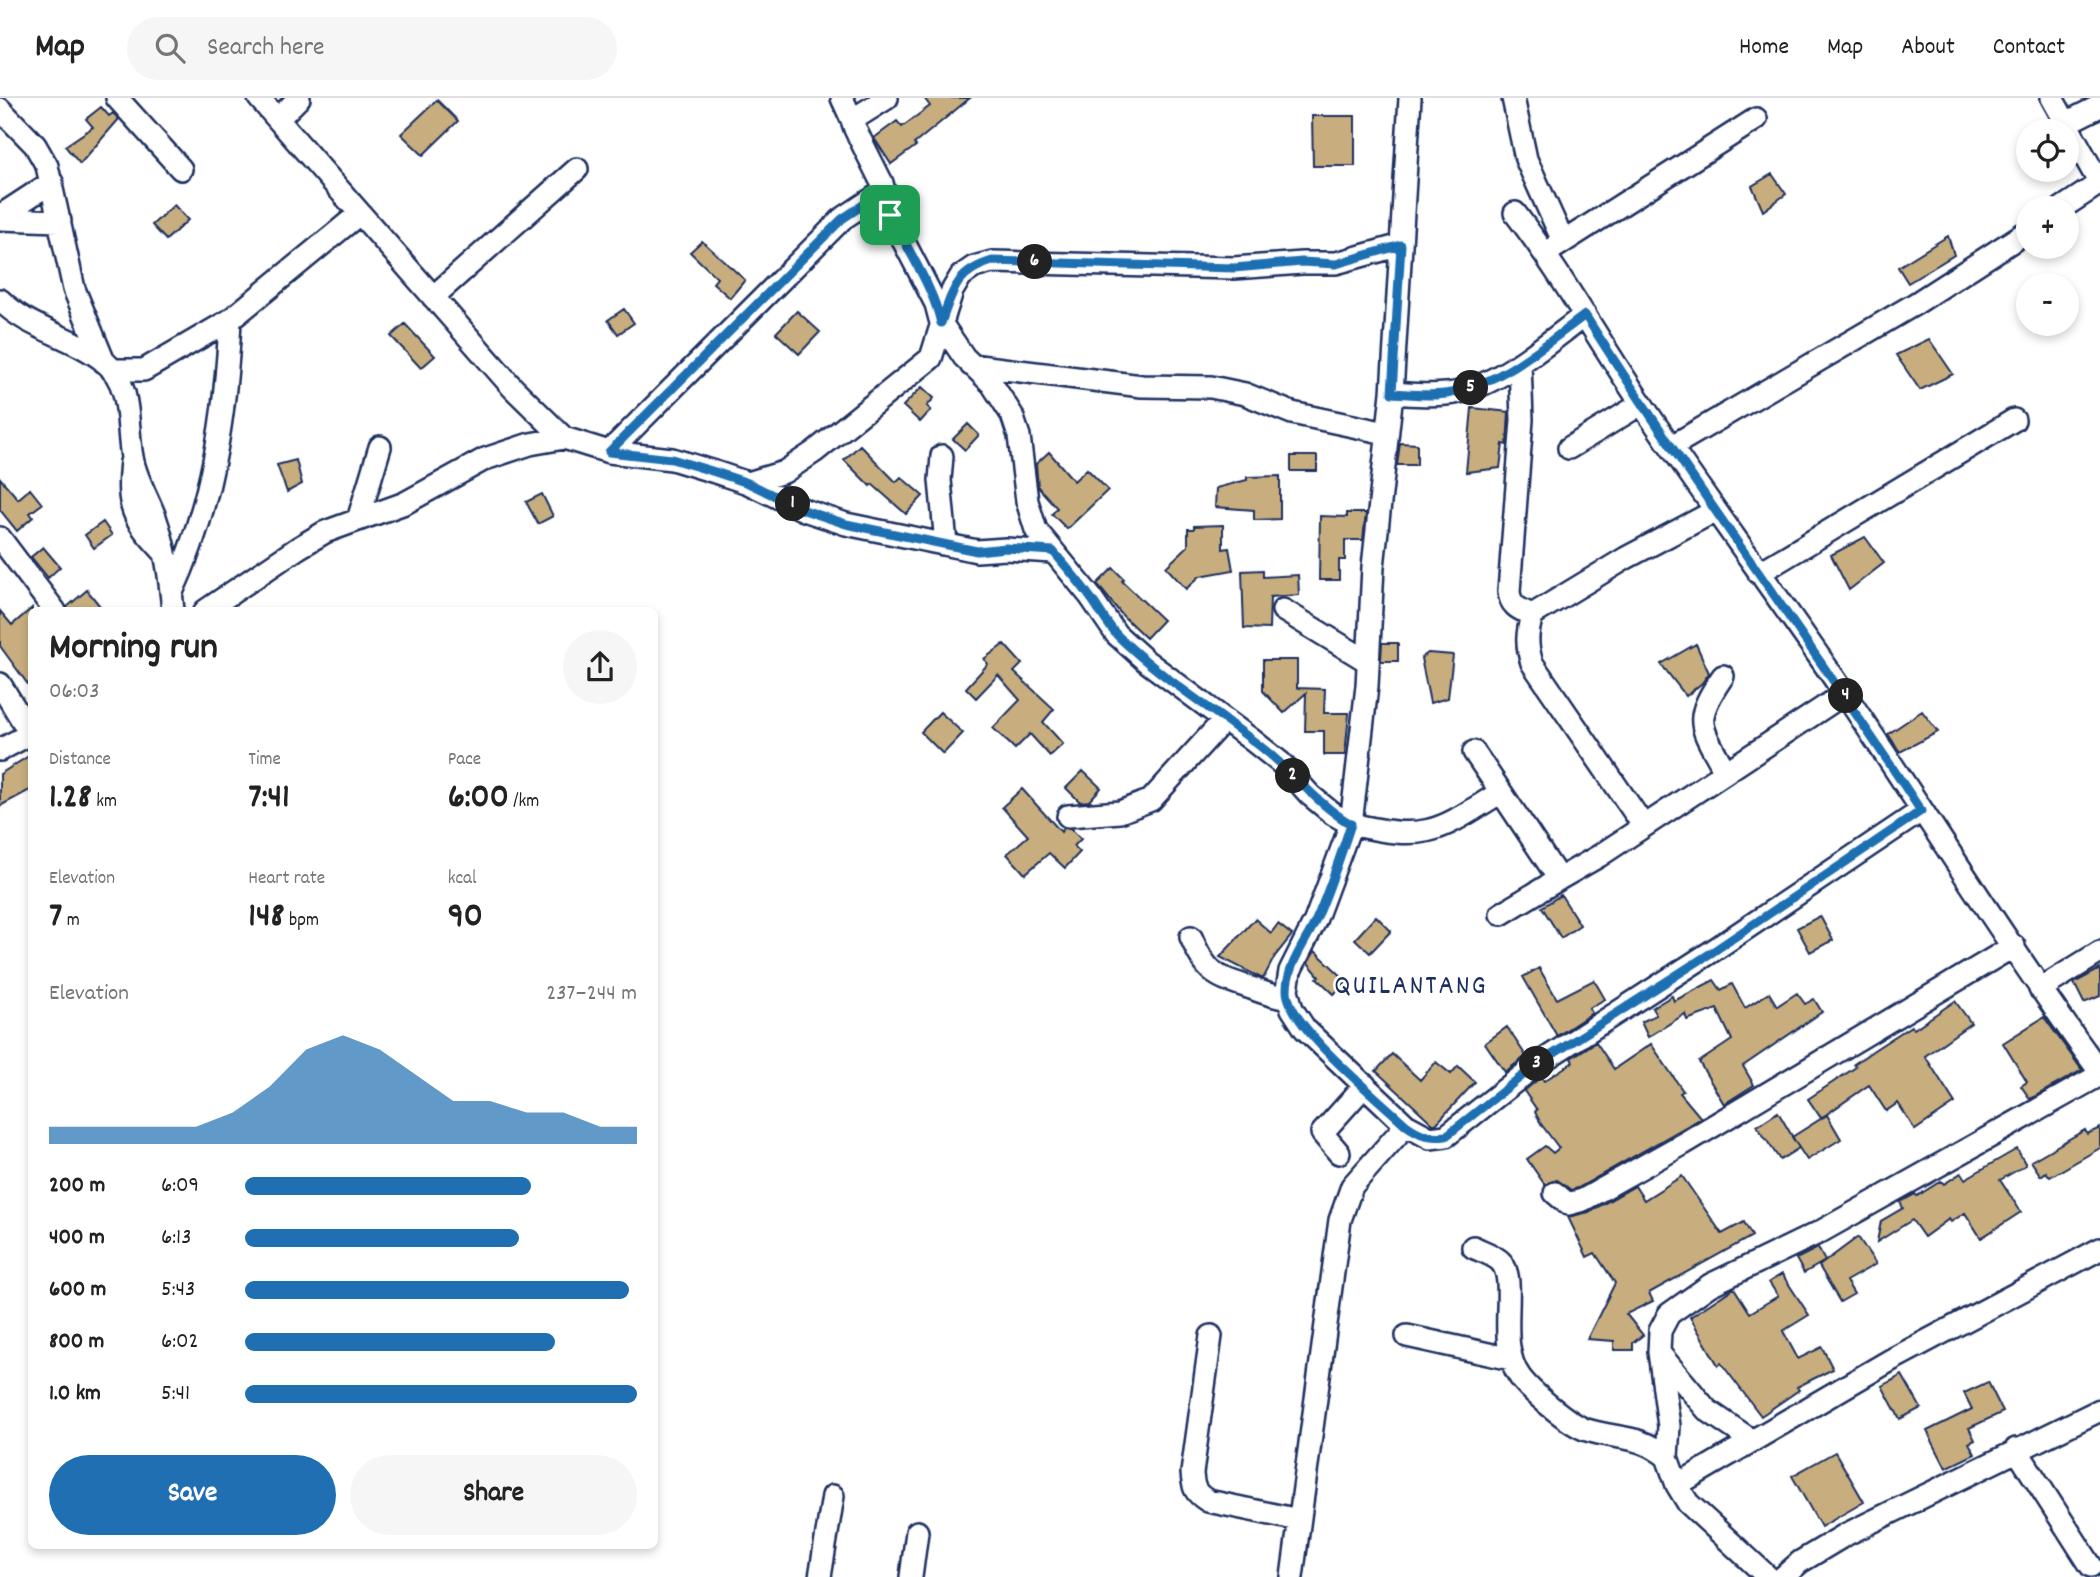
<!DOCTYPE html>
<meta charset="utf-8">
<style>
:root{--surface:#fff;--page:#f6f6f6;--text:#222;--muted:#767676;--line:#e0e0e0;--accent:#1f6fb2}
body{margin:0;font-family:Dekko,sans-serif;background:var(--page);color:var(--text);height:100vh;display:flex;flex-direction:column;font-size:26px;white-space:nowrap}
*{box-sizing:border-box;margin:0}
p{font-size:23px;color:var(--muted)}
.icon{flex:none;width:38px;height:38px;fill:none;stroke:currentColor;stroke-width:2;stroke-linecap:round;stroke-linejoin:round}
.map{position:relative;flex:1;overflow:hidden}
.drawer{position:absolute;left:28px;top:509px;width:630px;height:942px;display:flex;flex-direction:column;background:var(--surface);border-radius:10px;box-shadow:0 4px 10px #0003}
.drawer>*{flex:none}
.controls{position:absolute;left:2016px;top:21px;display:grid;gap:14px}
.controls a{display:grid;place-items:center;width:63px;height:63px;border-radius:50%;background:var(--surface);box-shadow:0 4px 10px #0003;font-size:35px}
.pin{position:absolute;display:grid;place-items:center;width:60px;height:60px;color:#fff;margin:-30px;border-radius:14px;box-shadow:0 4px 10px #0006}
.km{position:absolute;width:35px;height:35px;margin:-18px;border-radius:50%;background:#222;color:#fff;font-size:19px;line-height:35px;text-align:center}
.round{display:grid;place-items:center;flex:none;width:74px;height:74px;border-radius:37px;background:var(--page)}
.headline{display:flex;align-items:center;justify-content:space-between;height:119px;padding:0 21px}
h1{font-size:38px;font-weight:800;line-height:52px}
.figures{display:grid;grid-template-columns:repeat(3,1fr);gap:10px;height:119px;padding:7px 21px}
.figures div{display:grid;align-content:center}
.figures b{font-size:35px;font-weight:800}
.figures small{font-size:19px;font-weight:400}
.figures p{font-size:19px}
.chart{height:196px;padding:14px 21px}
.chart p{display:flex;justify-content:space-between}
.chart svg{width:100%;height:126px;margin-top:7px;fill:var(--accent);opacity:.7}
.cta{display:flex;gap:14px;margin-top:auto;padding:14px 21px}
.cta a{flex:1;height:80px;border-radius:42px;background:var(--accent);color:#fff;font-size:28px;font-weight:800;line-height:80px;text-align:center}
.cta a+a{background:var(--page);color:var(--text)}
ul{padding:0 21px;list-style:none;font-size:23px}
li{display:grid;grid-template-columns:112px 84px 1fr;align-items:center;height:52px}
li i{height:18px;border-radius:9px;background:var(--accent)}
header{display:flex;align-items:center;gap:42px;box-sizing:border-box;height:98px;padding:0 35px;background:var(--surface);border-bottom:2px solid var(--line)}
header strong{font-size:33px}
nav{display:flex;gap:38px;margin-inline-start:auto;font-size:24px}
.search{width:490px;height:63px;background:var(--page);display:flex;align-items:center;gap:18px;box-sizing:border-box;padding:0 24px;border-radius:38px;color:var(--muted);font-size:26px}
.map>svg:first-child{display:block}
.building{fill:#c8ae7e;stroke:#1b2f5e;stroke-width:2}
.lines{fill:none;stroke-linecap:round;stroke-linejoin:round}
.minor-casing{stroke:#1b2f5e;stroke-width:26}
.minor{stroke:#fff;stroke-width:21}
.route-casing{stroke:#fff;stroke-width:14}
.route{stroke:#1f6fb2;stroke-width:9}
.labels{text-anchor:middle;dominant-baseline:central;stroke-width:5;stroke-linejoin:round;paint-order:stroke}
.quarter-label{font-size:28px;letter-spacing:2px;fill:#1b2f5e;stroke:#fff}
</style>
<header>
<strong>Map</strong>
<div class="search"><svg class="icon" aria-label="search" viewBox="0 0 24 24"><circle cx="10" cy="10" r="6"/><path d="M15 15l6 6"/></svg>Search here</div>
<nav><a>Home</a><a>Map</a><a>About</a><a>Contact</a></nav>
</header>
<div class="map">
<svg width="2100" height="1479" viewBox="0 0 2100 1479">
<rect width="100%" height="100%" fill="#fff"/>
<filter id="ink" filterUnits="userSpaceOnUse"><feTurbulence type="fractalNoise" baseFrequency=".0143" numOctaves="2"/><feDisplacementMap in="SourceGraphic" scale="14" xChannelSelector="R" yChannelSelector="G"/><feConvolveMatrix kernelMatrix="1 2 1 2 8 2 1 2 1" color-interpolation-filters="sRGB"/></filter>
<g filter="url(#ink)">
<path class="building" d="M924,0H970L914,46L916,48L891,66L874,40L897,23L902,29L930,8Z
M437,2L458,23L423,57L401,36Z
M101,9L109,18L113,15L119,21L80,66L65,48L93,29L86,21Z
M1312,18H1355V68H1313Z
M1772,76L1786,96L1763,113L1752,88Z
M174,107L188,122L166,142L152,127Z
M1948,138L1954,157L1908,185L1898,169Z
M702,143L745,182L730,200L713,185L717,180L690,154Z
M624,211L634,225L618,236L608,222Z
M797,213L820,234L799,256L776,235Z
M405,226L435,258L421,270L391,238Z
M1929,241L1953,276L1920,292L1896,257Z
M922,289L934,300L927,308L931,312L920,324L903,308Z
M1472,310L1509,314L1507,347L1503,346L1500,370L1466,374Z
M968,326L979,337L965,352L953,341Z
M1400,345L1417,346V367H1397Z
M860,347L896,384L901,379L923,398L906,416L872,386L870,388L844,362Z
M1049,354L1074,383L1087,371L1108,392L1067,431L1052,416L1057,410L1038,389L1036,366Z
M1291,358H1317V373H1291Z
M296,362L302,386L287,394L277,367Z
M1280,378V421L1254,422V412L1215,409L1216,390L1247,382V379Z
M0,380L18,401L30,391L42,406L30,415L33,419L17,433L0,412Z
M542,396L553,418L538,426L526,404Z
M1347,415H1366L1363,442H1345V462H1339V482H1319L1320,418L1347,419Z
M103,424L112,437L94,450L85,437Z
M1223,427V451L1229,450L1233,472L1200,478L1186,491L1166,469L1188,448V431H1194V428Z
M1865,439L1884,465L1849,492L1831,457Z
M43,449L60,469L48,480L31,459Z
M1113,470L1124,481L1122,483L1163,522L1146,540L1122,517L1097,486Z
M1263,472V479L1298,477L1299,497L1270,499L1269,531L1244,530L1242,473Z
M87,492L104,513H68L67,509Z
M32,510V592L0,548V513L12,527Z
M1382,545H1398V563H1381Z
M1004,546L1022,566L1014,574L1054,611L1043,624L1063,646L1050,658L1030,636L1015,651L993,630L1020,602L998,577L976,600L966,590L988,566L984,561Z
M1696,546L1709,575L1702,585L1686,598L1661,566Z
M1428,555L1453,557L1448,600L1430,605L1421,560Z
M1263,562H1297V590L1325,591L1324,615H1349L1345,657H1324V633H1305L1306,595L1284,615L1263,593Z
M1922,613L1938,634L1900,654L1888,636Z
M940,614L963,635L943,656L921,634Z
M32,656V691L0,708V676Z
M1083,673L1101,690L1089,703L1080,704L1066,690Z
M1022,691L1061,734L1064,730L1071,731L1081,741L1074,748L1080,754L1065,770L1049,755L1025,776L1007,756L1028,738L1002,709Z
M1561,797L1580,827L1561,840L1542,809Z
M1376,818L1391,833L1370,855L1355,841Z
M1820,818L1833,842L1810,854L1797,830Z
M1255,821L1271,835L1278,826L1292,837L1275,858L1263,881L1220,859Z
M1315,853L1347,883L1334,896L1317,880L1319,878L1308,865Z
M1539,870L1557,901L1594,882L1605,901L1589,910L1592,915L1557,938L1523,879Z
M2100,871V898L2084,905L2074,885Z
M1714,882L1721,892L1732,886L1745,910L1769,895L1777,908L1797,895L1805,906L1814,901L1822,914L1743,968L1754,987L1724,1006L1699,964L1732,942L1717,911L1687,922L1685,916L1648,939L1641,924L1656,917L1652,910L1672,898L1674,903Z
M1955,903L1971,925L1925,958L1955,1005L1915,1032L1898,1005L1886,1013L1869,987L1821,1020L1808,1001L1856,969L1854,966L1874,952L1911,928L1914,931Z
M2044,919L2082,972L2030,1001L2021,988L2027,984L2003,945Z
M1507,929L1526,958L1505,974L1485,945Z
M1596,944L1614,971L1651,946L1683,993L1680,995L1701,1020L1578,1090L1571,1092L1557,1082L1545,1087L1527,1061L1545,1048L1553,1055L1559,1050L1541,1026L1535,1014L1537,1012L1524,993L1541,979L1544,983L1573,964L1571,960Z
M1392,956L1420,982L1436,964L1451,976L1458,968L1475,984L1436,1026H1433L1376,973Z
M1778,1014L1799,1050L1780,1062L1757,1028Z
M1827,1017L1841,1041L1807,1062L1792,1039Z
M2100,1030V1050L2050,1079L2046,1074L2041,1078L2031,1063L2085,1032L2087,1036Z
M2017,1051L2026,1067L2000,1082L2021,1114L1981,1140L1965,1115L1951,1124L1949,1121L1924,1139L1912,1122L1877,1144L1881,1123L1903,1110L1900,1104L1915,1096L1917,1098L1941,1083L1944,1086L1961,1075L1965,1081Z
M1682,1078L1722,1136L1744,1124L1752,1138L1649,1195L1653,1203L1626,1216L1643,1237L1633,1245V1252H1614V1243L1587,1241L1615,1185L1595,1155L1587,1159L1568,1119L1589,1114L1635,1088L1644,1102Z
M1858,1139L1876,1166L1846,1183L1854,1196L1840,1204L1819,1168Z
M1818,1150L1825,1163L1804,1175L1796,1161Z
M1782,1176L1809,1217L1783,1233L1798,1261L1822,1249L1833,1271L1797,1289L1799,1292L1761,1318L1721,1265L1718,1267L1690,1219L1734,1190L1750,1215L1778,1198L1769,1184Z
M1902,1277L1921,1310L1900,1321L1882,1288Z
M1988,1284L2003,1314L1969,1330L1975,1342L1969,1345L1975,1356L1946,1370L1927,1333L1972,1311L1964,1295Z
M1835,1354L1864,1404L1821,1429L1792,1378Z"/>
<g class="lines">
<g class="minor-casing">
<path id="minor" d="M117,0L181,71
M259,0L513,290L564,340L609,354L672,361L715,374L748,385L804,412L846,426L977,453L1006,451L1053,454
M842,0L852,22
M887,0L852,22L855,31L882,85L890,117L936,206L941,225L964,259L992,286L1012,317L1019,338L1027,403L1036,432L1090,498L1116,536L1146,563L1252,642L1281,665L1310,697L1333,716L1351,726L1315,823L1290,873L1287,892L1292,911L1305,931L1406,1027L1430,1040L1446,1038L1536,967L1711,854L1921,713
M1410,0L1392,295L1373,469L1367,588L1351,726C1428,744 1437,734 1501,694L1559,781L1599,758L1844,596
M1513,0L1526,61L1563,143
M2052,0L2100,86
M0,11L35,47L47,68L74,191L104,264
M278,21L299,0
M2066,25L2100,8
M2062,110L2100,85
M1515,115C1562,176 1598,242 1641,305C1707,403 1778,498 1845,596C1930,722 2010,851 2100,974
M0,118L52,84
M0,121L60,123
M1546,155L1756,21
M433,199L577,71
M0,202C30,232 73,238 105,264C133,288 126,327 132,359C135,379 148,400 155,419C166,450 170,480 173,513
M1520,265L1522,322L1509,493C1510,508 1519,511 1532,517
M971,267L1142,288L1211,289L1245,296L1292,315L1386,335
M112,272H144L230,222L359,116
M1392,295C1410,296 1428,298 1446,296C1494,293 1547,245 1585,217
M1672,348L1915,206L2028,133
M1569,350L1641,306
M609,354L842,121L884,93
M942,358L940,382L946,446
M131,364C126,410 133,421 163,453
M748,385L784,374L814,354L931,260L952,193L961,178L974,169L992,164L1234,170L1302,165H1336L1401,147
M358,422L380,349
M0,440L55,513
M1759,475L2014,322
M172,494C212,408 226,315 230,222
M1283,512L1367,563
M205,513L298,450L325,434L405,405L485,361L530,346L564,340
M1723,578C1691,624 1701,628 1725,673
M0,586L30,635
M0,652L32,635
M1474,654L1501,694
M1068,718L1120,714L1151,702L1223,623
M1643,727L1532,565C1526,547 1527,535 1532,517L1626,460L1715,413
M1501,816L1559,781
M1191,839C1207,877 1215,878 1251,890C1264,895 1275,899 1289,901
M2040,891L2100,854
M1339,1055L1322,1035L1365,987
M1555,1095L1568,1106L1583,1102L1683,1046L2014,848
M1473,1149C1481,1153 1495,1157 1501,1164C1519,1183 1495,1245 1520,1279C1530,1293 1570,1327 1587,1332C1619,1342 1639,1336 1667,1359
M1211,1238L1192,1375C1193,1390 1195,1395 1208,1403L1299,1422
M1407,1238L1511,1261
M1660,1256L1707,1312L1751,1342
M2016,1351L2091,1468
M1677,1387L1891,1262L2100,1151
M820,1479L833,1398
M911,1479L917,1434
M1292,1479L1340,1122L1352,1088L1406,1027
M1768,1479L1688,1405L1677,1387L1667,1359L1669,1328L1659,1254L1660,1233L1669,1216L1710,1187L1820,1134L2100,977
M1783,1479L1800,1464L1845,1437L2100,1312"/>
</g>
<use href="#minor" class="minor"/>
</g>
</g>
<g class="lines" filter="url(#ink)">
<g class="route-casing">
<path id="route" d="M884,93C896,141 930,177 941,225C953,192 956,174 992,163L1234,170L1302,164L1336,166L1401,147L1392,295C1411,296 1433,299 1451,295C1502,285 1544,247 1585,217C1692,386 1812,546 1921,713L1711,855L1536,967L1446,1038C1429,1040 1420,1037 1406,1027C1378,1000 1287,928 1287,892C1287,867 1306,844 1316,822C1330,791 1340,759 1351,726C1318,707 1296,677 1266,653C1218,614 1163,582 1118,538C1107,527 1100,512 1090,499C1079,483 1065,468 1053,453L1006,450L977,453L846,426L804,412L748,385L715,374L672,361L609,354L842,121Z"/>
</g>
<use href="#route" class="route"/>
</g>
<g class="labels">
<g class="quarter-label">
<text x="1411" y="890">QUILANTANG</text>
</g>
</g>
</svg>
<div class="controls">
<a><svg class="icon" aria-label="locate" viewBox="0 0 24 24"><circle cx="12" cy="12" r="6"/><path d="M12 2v4M12 18v4M2 12h4M18 12h4"/></svg></a>
<a>+</a>
<a>−</a>
</div>
<div class="pin" style="left:890px;top:117px;background:#1e9e55"><svg class="icon" aria-label="arrive" viewBox="0 0 24 24"><path d="M6 21V4h12l-3 4 3 4H6"/></svg></div>
<b class="km" style="left:793px;top:406px">1</b>
<b class="km" style="left:1293px;top:678px">2</b>
<b class="km" style="left:1537px;top:966px">3</b>
<b class="km" style="left:1846px;top:598px">4</b>
<b class="km" style="left:1471px;top:290px">5</b>
<b class="km" style="left:1035px;top:164px">6</b>
<section class="drawer">
<div class="headline"><div><h1>Morning run</h1><p>06:03</p></div><a class="round"><svg class="icon" aria-label="share" viewBox="0 0 24 24"><path d="M12 15V3M7 8l5-5 5 5M5 13v7h14v-7"/></svg></a></div>
<div class="figures">
<div><p>Distance</p><b>1.28<small> km</small></b></div>
<div><p>Time</p><b>7:41</b></div>
<div><p>Pace</p><b>6:00<small> /km</small></b></div>
</div>
<div class="figures">
<div><p>Elevation</p><b>7<small> m</small></b></div>
<div><p>Heart rate</p><b>148<small> bpm</small></b></div>
<div><p>kcal</p><b>90</b></div>
</div>
<div class="chart"><p><span>Elevation</span>237–244 m</p>
<svg viewBox="0 0 160 44" preserveAspectRatio="none"><path d="M0 44V38L10 38L20 38L30 38L40 38L50 33L60 24L70 11L80 6L90 11L100 20L110 29L120 29L130 33L140 33L150 38L160 38V44z"/></svg>
</div>
<ul>
<li><b>200 m</b>6:09<i style="width:73%"></i></li>
<li><b>400 m</b>6:13<i style="width:70%"></i></li>
<li><b>600 m</b>5:43<i style="width:98%"></i></li>
<li><b>800 m</b>6:02<i style="width:79%"></i></li>
<li><b>1.0 km</b>5:41<i style="width:100%"></i></li>
</ul>
<div class="cta"><a>Save</a><a>Share</a></div>
</section>
</div>
